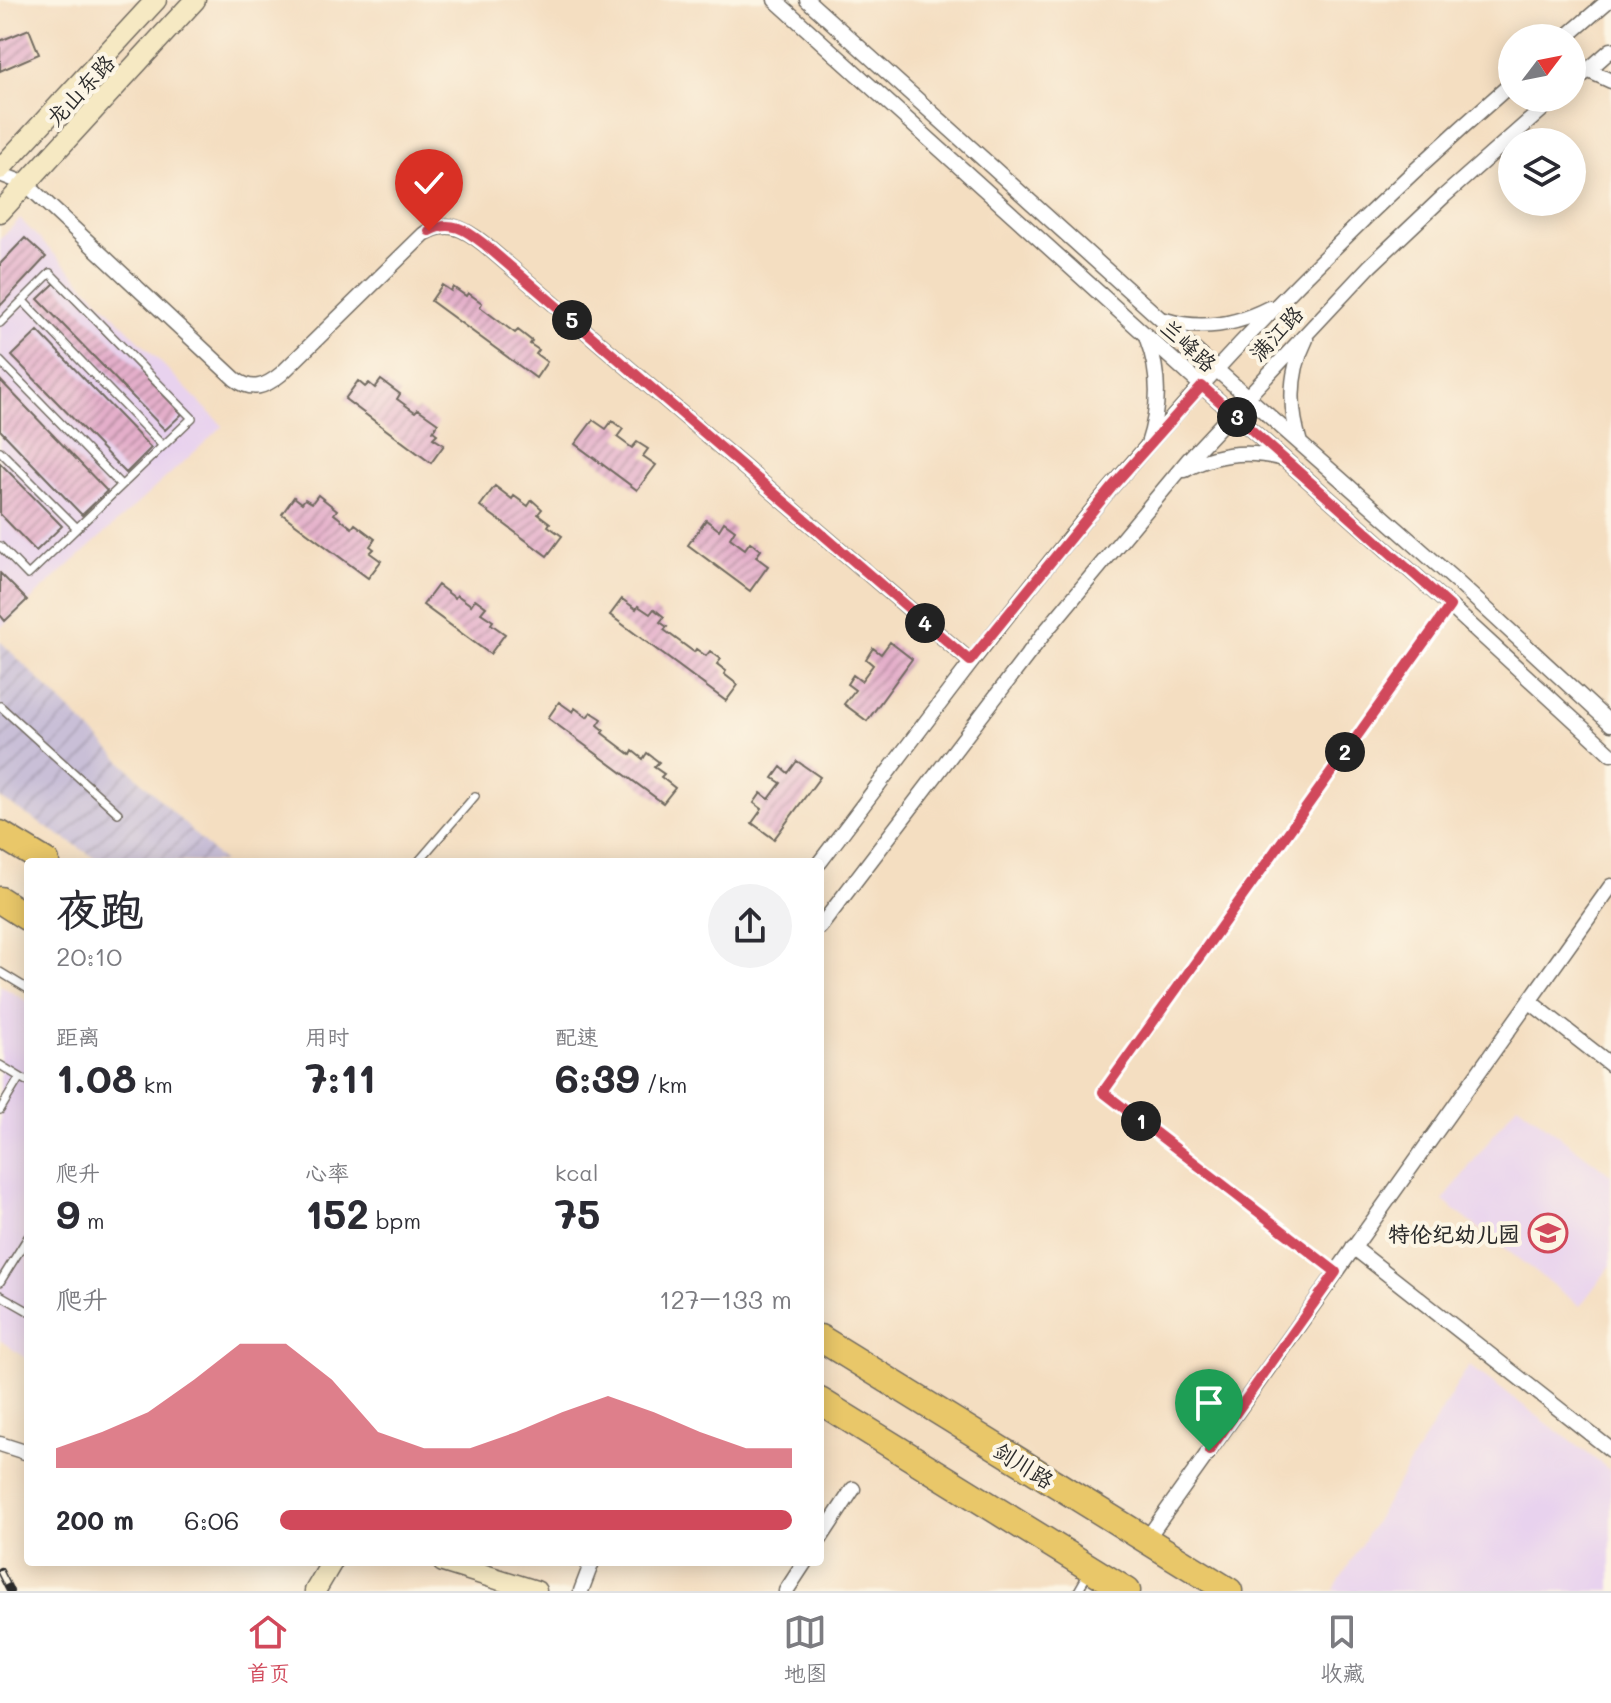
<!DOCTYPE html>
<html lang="zh">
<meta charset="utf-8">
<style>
:root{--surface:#fff;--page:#f2f2f3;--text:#2b2b33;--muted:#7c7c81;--line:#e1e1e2;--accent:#d1495b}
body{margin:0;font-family:Mali,"LXGW WenKai TC",sans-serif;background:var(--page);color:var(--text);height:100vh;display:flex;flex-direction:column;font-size:30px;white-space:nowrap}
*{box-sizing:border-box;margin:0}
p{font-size:26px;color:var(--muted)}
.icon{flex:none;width:44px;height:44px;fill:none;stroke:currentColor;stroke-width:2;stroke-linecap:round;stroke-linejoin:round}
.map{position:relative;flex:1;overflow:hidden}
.sheet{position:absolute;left:24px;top:858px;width:800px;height:708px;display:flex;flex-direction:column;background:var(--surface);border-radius:8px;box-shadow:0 4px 20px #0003}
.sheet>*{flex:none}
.needle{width:52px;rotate:58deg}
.tools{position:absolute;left:1498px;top:24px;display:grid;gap:16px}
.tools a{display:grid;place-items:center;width:88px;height:88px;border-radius:50%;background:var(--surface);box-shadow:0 4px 20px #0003;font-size:40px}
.pin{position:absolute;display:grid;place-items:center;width:68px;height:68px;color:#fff;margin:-82px -34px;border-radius:50% 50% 50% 0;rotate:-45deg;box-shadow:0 0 8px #0007}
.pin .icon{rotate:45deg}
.km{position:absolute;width:40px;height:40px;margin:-20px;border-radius:50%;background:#222;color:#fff;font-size:22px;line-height:40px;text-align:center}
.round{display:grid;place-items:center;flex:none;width:84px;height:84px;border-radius:42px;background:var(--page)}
.headline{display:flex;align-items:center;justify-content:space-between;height:136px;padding:0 32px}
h1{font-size:44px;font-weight:700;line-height:60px}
.metrics{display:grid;grid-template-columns:repeat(3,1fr);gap:12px;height:136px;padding:8px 32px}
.metrics div{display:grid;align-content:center}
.metrics b{font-size:40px;font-weight:700}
.metrics small{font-size:22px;font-weight:400}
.metrics p{font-size:22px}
.chart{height:224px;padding:16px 32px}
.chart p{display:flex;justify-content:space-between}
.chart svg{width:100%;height:144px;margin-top:8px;fill:var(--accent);opacity:.7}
ul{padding:0 32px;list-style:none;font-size:26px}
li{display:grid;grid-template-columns:128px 96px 1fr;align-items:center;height:60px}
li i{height:20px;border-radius:10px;background:var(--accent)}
.menu{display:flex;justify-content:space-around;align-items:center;height:112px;border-top:2px solid var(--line);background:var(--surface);font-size:22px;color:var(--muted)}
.menu a{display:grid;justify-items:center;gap:4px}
.menu .current{color:var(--accent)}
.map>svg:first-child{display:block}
.built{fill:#e8d2ee}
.industrial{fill:url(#industrial-furrows)}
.building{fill:url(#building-hatch)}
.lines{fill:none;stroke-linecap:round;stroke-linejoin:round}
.lane-casing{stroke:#716a60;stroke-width:10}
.street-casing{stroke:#716a60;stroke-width:17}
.secondary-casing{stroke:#716a60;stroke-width:23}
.highway-casing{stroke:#716a60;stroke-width:29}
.lane{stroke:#fff;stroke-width:7}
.street{stroke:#fff;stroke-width:14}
.secondary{stroke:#f6e9c3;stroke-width:20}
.highway{stroke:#e9c769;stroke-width:26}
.rail-casing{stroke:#2b2b2b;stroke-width:8}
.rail{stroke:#fcf5e5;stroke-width:5;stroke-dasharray:15;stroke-linecap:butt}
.route-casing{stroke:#fff;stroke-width:16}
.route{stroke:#d1495b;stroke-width:10}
.labels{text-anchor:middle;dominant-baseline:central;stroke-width:8;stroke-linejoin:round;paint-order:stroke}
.street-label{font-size:22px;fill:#2b2b2b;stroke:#fcf5e5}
.poi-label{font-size:22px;font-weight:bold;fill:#2b2b2b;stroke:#fcf5e5;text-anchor:end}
</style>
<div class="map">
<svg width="1611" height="1591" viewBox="0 0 1611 1591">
<defs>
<pattern id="industrial-furrows" width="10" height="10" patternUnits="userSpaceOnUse" patternTransform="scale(2)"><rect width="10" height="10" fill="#c9bfd7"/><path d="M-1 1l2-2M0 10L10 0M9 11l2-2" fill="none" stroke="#ada4b9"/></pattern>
<pattern id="building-hatch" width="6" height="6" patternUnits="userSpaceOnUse" patternTransform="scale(2)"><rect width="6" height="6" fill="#e4afca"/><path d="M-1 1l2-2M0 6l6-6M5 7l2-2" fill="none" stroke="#b98fa4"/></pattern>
</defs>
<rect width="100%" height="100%" fill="#fcf5e5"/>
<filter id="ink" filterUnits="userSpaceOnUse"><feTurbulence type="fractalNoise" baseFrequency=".0125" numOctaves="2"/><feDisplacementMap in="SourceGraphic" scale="16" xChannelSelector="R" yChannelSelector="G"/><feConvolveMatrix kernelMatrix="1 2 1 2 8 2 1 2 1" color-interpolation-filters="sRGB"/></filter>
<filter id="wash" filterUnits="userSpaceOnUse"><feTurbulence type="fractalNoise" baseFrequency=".006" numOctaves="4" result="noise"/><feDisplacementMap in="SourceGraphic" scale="32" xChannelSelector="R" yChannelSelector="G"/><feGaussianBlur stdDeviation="1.8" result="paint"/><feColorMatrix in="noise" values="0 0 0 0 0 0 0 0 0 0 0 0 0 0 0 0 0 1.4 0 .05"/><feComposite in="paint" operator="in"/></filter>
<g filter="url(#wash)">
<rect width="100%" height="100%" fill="#f4dec1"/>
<path class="built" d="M20,219L223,426L0,628V239Z
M0,985L28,1002V1360L0,1340Z
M1517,1104L1611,1175V1265L1580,1306L1443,1201Z
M1469,1365L1611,1471V1591H1333Z"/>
<path class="industrial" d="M0,641L223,862H102L0,798Z"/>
<g id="blocks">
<path class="building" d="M29,29L39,54L0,71V41Z
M25,238L46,257L0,306V264Z
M55,283L182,414L165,430L38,299Z
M442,285L451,291L453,287L466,296L468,293L482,303L480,307L515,333L518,330L532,341L530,344L539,350L536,354L547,362L536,378L431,301Z
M38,331L151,448L126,473L12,356Z
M0,380L107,491L82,515L0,430Z
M381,380L400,394L397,399L415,412L418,409L438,423L433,431L437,434L433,438L444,445L431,463L345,399L358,381L365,387L369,383L375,388Z
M593,420L606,429L612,421L623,429L617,437L632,448L637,442L648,449L643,456L656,465L637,490L575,444Z
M0,463L62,526L36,551L0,514Z
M495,486L512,499L514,496L528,506L532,500L542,509L538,514L550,523L548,526L562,536L547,556L480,506Z
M318,495L337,510L334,514L352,528L355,524L375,539L370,546L374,549L370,553L381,561L368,578L282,514L294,497L302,503L305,499L312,503Z
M706,520L719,530L724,522L735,530L730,538L745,549L750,542L761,550L756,557L768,566L750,591L688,545Z
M0,573L27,600L5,621L0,615Z
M438,585L455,598L457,595L471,605L475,599L486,607L481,613L493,621L491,624L505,634L490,654L423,605Z
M622,599L636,609L638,606L650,614L654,609L664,617L660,622L667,627L664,630L694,652L696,649L706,656L710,651L721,659L717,664L726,671L724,674L738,685L726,701L610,615Z
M890,642L912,659L867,721L844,704L855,690L847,684L853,675L861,681L873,665L866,659L873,648L881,654Z
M559,702L573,712L575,708L587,717L591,712L602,719L598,725L604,730L602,733L631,755L633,751L643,759L647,753L659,762L654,767L664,774L661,777L675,788L663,803L548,718Z
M797,761L820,777L774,839L752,823L762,809L754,803L761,793L769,799L781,783L773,778L781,767L788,773Z"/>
</g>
</g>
<g filter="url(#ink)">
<use href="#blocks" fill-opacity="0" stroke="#716a60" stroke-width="2"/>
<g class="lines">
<g class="lane-casing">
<path id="lane" d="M23,301L163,446
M0,323L50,273L192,418L28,575L0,546
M0,361L121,485
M0,451L77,528
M0,706L118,813
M418,862L475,796
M0,972L28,989
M0,1065L28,1082
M0,1110L20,1077
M1336,1272L1103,1092L1450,606
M0,1282L28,1237
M0,1295L28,1311
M1078,1591L1089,1572"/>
</g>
<g class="street-casing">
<path id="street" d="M775,0L1202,386L1450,606L1611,754
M807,0L1217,370L1456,581L1611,724
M1565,38L1609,0
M1587,70L1611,81
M1572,84L1611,50
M0,174L26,184L235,379C252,392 265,387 281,374L424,234C447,219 464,228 484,244L970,661
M1165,320C1201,331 1236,325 1269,308
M1147,339C1160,373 1160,408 1148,444
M1300,443C1289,408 1289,373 1306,339
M1185,470C1215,453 1247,450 1280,458
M820,862C915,737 1008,610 1109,490C1233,344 1368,209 1512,83
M820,927L1045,632L1189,459L1370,266L1444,196L1555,98
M1529,1001L1611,1065
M1353,1247L1611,1450
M0,1444L28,1453
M820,1539L853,1489
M1146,1540L1611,886
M581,1591L592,1562
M786,1591L805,1562"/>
</g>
<g class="secondary-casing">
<path id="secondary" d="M0,169L156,0
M0,212L195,0
M443,1562L536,1591
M315,1591L332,1562"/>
</g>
<g class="highway-casing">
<path id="highway" d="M0,834L46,862
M0,900L28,918
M820,1338L1229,1591
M820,1401L1127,1591"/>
</g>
<use href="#lane" class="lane"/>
<use href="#street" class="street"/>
<use href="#secondary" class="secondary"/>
<use href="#highway" class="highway"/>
<g class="rail-casing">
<path id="rail" d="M0,1571L10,1591"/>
</g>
<use href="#rail" class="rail"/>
</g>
</g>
<g class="lines" filter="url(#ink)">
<g class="route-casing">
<path id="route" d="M429,231C451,219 466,230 484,244L970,661L1112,487L1202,386L1450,606L1103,1092L1336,1272L1209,1451"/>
</g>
<use href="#route" class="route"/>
</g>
<defs>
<g id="school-ring" transform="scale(2)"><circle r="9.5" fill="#fcf5e5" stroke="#d1495b" stroke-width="1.5"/><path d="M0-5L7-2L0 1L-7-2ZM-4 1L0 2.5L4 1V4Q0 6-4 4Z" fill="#d1495b"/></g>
</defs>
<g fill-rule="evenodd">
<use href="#school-ring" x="1548" y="1233"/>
</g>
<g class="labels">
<g class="street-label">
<text transform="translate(80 90) rotate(-47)">龙山东路</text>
<text transform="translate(1276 333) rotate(-47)">满江路</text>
<text transform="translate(1189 345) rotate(42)">兰峰路</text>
<text transform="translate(1024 1465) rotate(32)">剑川路</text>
</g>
<g class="poi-label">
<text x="1520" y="1233">特伦纪幼儿园</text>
</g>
</g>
</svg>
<div class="tools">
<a><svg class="needle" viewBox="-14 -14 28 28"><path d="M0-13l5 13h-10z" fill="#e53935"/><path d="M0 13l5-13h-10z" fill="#7c7c81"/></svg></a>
<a><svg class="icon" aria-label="layers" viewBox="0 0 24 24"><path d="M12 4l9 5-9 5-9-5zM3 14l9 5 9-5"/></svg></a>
</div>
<div class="pin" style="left:1209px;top:1451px;background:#1e9e55"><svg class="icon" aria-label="arrive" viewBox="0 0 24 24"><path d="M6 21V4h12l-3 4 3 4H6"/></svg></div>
<div class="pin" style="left:429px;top:231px;background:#d93025"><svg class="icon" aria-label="check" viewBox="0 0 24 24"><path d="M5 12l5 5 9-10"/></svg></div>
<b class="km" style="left:1141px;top:1121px">1</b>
<b class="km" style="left:1345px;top:752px">2</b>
<b class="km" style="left:1237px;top:417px">3</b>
<b class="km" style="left:925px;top:623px">4</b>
<b class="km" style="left:572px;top:320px">5</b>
<section class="sheet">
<div class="headline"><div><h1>夜跑</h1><p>20:10</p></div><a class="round"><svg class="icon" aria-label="share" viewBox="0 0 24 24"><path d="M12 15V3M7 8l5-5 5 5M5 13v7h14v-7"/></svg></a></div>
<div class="metrics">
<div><p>距离</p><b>1.08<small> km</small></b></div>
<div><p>用时</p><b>7:11</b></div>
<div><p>配速</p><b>6:39<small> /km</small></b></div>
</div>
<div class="metrics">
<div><p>爬升</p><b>9<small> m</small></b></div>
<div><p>心率</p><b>152<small> bpm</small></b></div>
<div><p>kcal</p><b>75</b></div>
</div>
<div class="chart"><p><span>爬升</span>127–133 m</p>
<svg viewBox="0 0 160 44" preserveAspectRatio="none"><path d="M0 44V38L10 33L20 27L30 17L40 6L50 6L60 17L70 33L80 38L90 38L100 33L110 27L120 22L130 27L140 33L150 38L160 38V44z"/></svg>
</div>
<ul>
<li><b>200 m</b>6:06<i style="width:100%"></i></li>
</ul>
</section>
</div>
<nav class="menu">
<a class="current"><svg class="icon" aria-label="home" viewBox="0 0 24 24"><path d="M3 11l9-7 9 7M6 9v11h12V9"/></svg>首页</a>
<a><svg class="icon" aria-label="map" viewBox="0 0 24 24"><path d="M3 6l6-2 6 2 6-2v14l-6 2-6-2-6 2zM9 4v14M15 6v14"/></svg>地图</a>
<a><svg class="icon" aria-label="saved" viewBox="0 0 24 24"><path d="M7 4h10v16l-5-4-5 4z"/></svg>收藏</a>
</nav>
